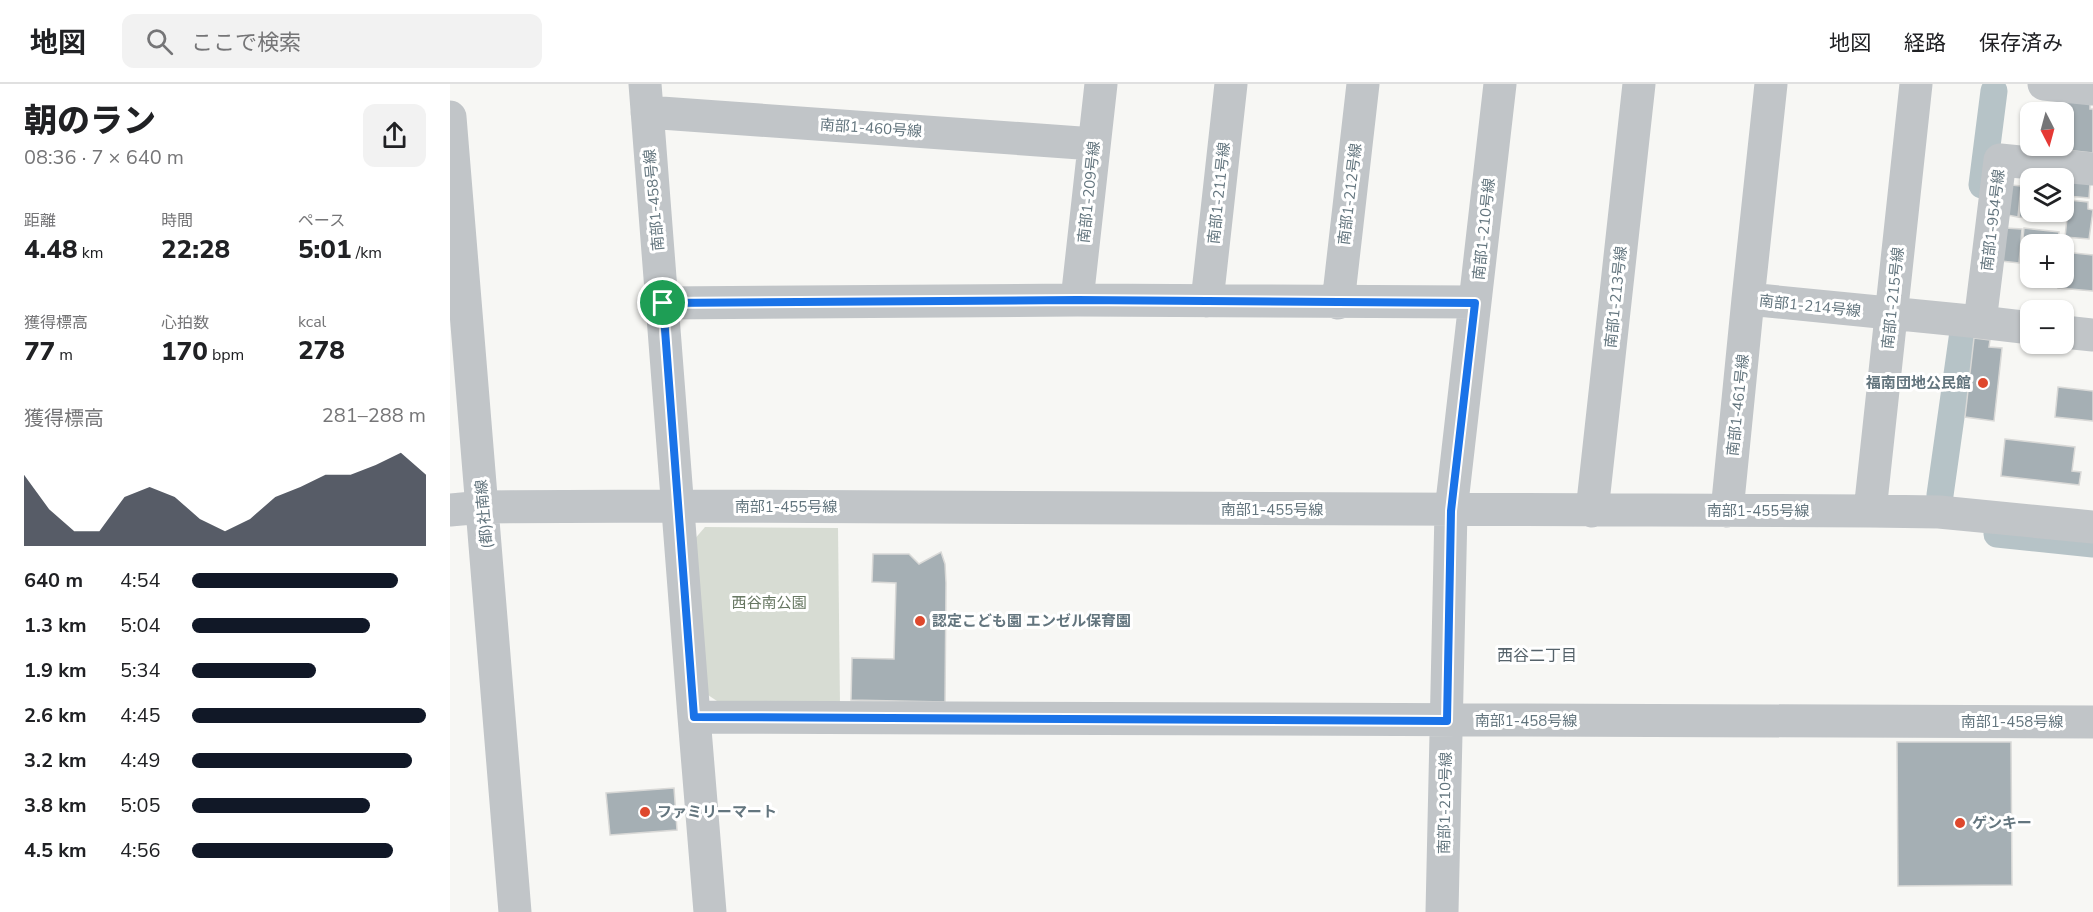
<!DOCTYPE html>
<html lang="ja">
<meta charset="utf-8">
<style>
:root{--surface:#fff;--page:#f2f2f2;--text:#202124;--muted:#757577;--line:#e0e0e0;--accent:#111827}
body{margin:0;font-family:"Nunito Sans","Noto Sans JP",sans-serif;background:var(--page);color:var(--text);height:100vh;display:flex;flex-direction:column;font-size:22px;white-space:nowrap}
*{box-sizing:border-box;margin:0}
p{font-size:20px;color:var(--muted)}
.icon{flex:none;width:33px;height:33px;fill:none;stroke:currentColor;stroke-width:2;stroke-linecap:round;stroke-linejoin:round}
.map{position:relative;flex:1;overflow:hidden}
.side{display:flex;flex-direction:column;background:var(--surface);width:450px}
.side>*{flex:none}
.needle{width:39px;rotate:174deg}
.tools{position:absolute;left:1570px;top:18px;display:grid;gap:12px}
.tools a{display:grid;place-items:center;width:54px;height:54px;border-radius:12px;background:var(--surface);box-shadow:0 2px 4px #0004;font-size:30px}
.pin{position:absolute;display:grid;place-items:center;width:51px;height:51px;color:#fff;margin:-26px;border:3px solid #fff;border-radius:50%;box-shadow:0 2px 6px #0007}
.round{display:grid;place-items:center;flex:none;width:63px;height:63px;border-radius:12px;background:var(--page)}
.overview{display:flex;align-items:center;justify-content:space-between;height:102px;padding:0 24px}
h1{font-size:33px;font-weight:800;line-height:45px}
.stats{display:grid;grid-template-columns:repeat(3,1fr);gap:9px;height:102px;padding:6px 24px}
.stats div{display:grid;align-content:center}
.stats b{font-size:26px;font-weight:800}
.stats small{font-size:16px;font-weight:400}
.stats p{font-size:16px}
.chart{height:168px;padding:12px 24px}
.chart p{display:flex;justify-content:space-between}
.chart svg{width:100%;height:108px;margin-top:6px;fill:var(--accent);opacity:.7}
ul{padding:0 24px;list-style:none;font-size:20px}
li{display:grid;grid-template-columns:96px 72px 1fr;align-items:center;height:45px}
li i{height:15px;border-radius:8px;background:var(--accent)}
header{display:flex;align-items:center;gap:36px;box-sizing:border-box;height:84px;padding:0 30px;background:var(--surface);border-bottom:2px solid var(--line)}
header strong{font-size:28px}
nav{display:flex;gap:33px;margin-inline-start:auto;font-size:21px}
.search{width:420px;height:54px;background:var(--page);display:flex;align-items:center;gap:15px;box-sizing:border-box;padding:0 21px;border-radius:12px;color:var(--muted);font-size:22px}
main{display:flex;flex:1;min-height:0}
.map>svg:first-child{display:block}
.green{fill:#d7dcd3}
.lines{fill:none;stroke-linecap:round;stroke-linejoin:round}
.canal{stroke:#b6c3c7;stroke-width:27}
.building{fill:#a5afb4;stroke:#d9d9d7;stroke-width:1.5}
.minor{stroke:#c1c5c8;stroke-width:33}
.route-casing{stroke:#fff;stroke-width:12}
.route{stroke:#1a73e8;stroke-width:8}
.poi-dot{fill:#de482d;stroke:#fff;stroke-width:2}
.labels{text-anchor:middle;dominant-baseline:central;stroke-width:6;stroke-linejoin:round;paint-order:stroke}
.street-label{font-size:15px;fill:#63757e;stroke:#fff}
.poi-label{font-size:15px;font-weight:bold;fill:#63757e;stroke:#fff;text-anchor:start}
.park-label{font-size:15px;fill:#677762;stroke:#fff}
.neighbourhood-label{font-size:16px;fill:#55626a;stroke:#fff}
</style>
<header>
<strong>地図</strong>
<div class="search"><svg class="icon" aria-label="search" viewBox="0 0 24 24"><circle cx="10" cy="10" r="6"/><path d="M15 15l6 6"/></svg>ここで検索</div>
<nav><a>地図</a><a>経路</a><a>保存済み</a></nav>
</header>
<main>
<section class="side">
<div class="overview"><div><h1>朝のラン</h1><p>08:36 · 7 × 640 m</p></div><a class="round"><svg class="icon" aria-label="share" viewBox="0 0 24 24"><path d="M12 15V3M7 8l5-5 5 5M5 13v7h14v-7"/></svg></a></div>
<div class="stats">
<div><p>距離</p><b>4.48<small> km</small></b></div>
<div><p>時間</p><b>22:28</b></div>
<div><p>ペース</p><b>5:01<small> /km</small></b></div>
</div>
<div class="stats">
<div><p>獲得標高</p><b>77<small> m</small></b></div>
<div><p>心拍数</p><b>170<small> bpm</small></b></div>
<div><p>kcal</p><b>278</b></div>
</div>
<div class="chart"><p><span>獲得標高</span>281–288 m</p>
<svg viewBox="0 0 160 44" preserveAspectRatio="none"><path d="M0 44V15L10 29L20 38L30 38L40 24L50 20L60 24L70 33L80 38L90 33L100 24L110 20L120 15L130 15L140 11L150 6L160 15V44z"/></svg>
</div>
<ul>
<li><b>640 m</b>4:54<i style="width:88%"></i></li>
<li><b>1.3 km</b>5:04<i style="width:76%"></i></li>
<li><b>1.9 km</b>5:34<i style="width:53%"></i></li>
<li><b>2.6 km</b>4:45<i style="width:100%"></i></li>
<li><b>3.2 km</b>4:49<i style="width:94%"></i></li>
<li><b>3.8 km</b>5:05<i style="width:76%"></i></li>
<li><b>4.5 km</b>4:56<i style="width:86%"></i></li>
</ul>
</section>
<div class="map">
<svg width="1643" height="828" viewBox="0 0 1643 828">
<rect width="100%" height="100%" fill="#f7f7f4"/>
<path class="green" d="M255,443L388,444L390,621L270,619L255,609L243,457Z"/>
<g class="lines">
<path class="canal" d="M1532,101L1544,7
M1490,411L1513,248
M1547,450L1643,460"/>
</g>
<path class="building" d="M1615,15L1640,18V25H1643V69L1606,65V62H1614V28H1610L1611,22H1615Z
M1619,96L1640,99L1639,114L1617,112Z
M1561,101L1571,102L1568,133L1557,131Z
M1573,102L1581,103V128H1607L1606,137L1569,133Z
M1619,116L1638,118V125L1643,126L1639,155L1615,153Z
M1555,144L1572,145L1569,179L1551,177Z
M1574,144L1609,148L1607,160H1581V174L1571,173Z
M1614,168L1643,171V207L1608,204L1609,194H1614Z
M1524,254L1540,256L1539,263L1552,264L1544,337L1515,333Z
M1608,303L1643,307V337L1605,333Z
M1555,355L1625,363L1622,387L1631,388L1629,401L1551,392Z
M491,468L495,480L496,499L495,618L401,616L402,574L444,575L446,499L422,498L423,470H459L469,480Z
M1447,658H1561L1562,801L1448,802Z
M224,704L227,746L160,751L156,709Z"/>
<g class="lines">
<path class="minor" d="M195,0L244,633L1643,638
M1321,0L1298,215L1530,238
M1594,0L1643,5
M197,28L644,60
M0,33L65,828
M627,216L651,0
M757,217L781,0
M213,219L627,216L1025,218
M888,219L913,0
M1581,244L1530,238L1550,76L1643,85
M1614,248L1643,251
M0,426L33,423L229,422L1420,427L1489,428L1643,443
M1142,427L1189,0
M1277,427L1298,215
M1420,427L1466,0
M244,633L260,828
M992,828L1001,427L1050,0"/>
</g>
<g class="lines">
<g class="route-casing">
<path id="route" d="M627,216L1025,219L1001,427L997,637L244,633L213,219Z"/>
</g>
<use href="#route" class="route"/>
</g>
<g class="poi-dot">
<circle cx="1533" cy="299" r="6"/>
<circle cx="470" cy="537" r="6"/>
<circle cx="195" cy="728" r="6"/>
<circle cx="1510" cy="739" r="6"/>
</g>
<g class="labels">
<g class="street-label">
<text transform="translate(421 44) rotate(4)">南部1-460号線</text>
<text transform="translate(639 108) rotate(-84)">南部1-209号線</text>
<text transform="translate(769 109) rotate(-84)">南部1-211号線</text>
<text transform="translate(900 110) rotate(-83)">南部1-212号線</text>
<text transform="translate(204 116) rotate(-95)">南部1-458号線</text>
<text transform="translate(1543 136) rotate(-83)">南部1-954号線</text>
<text transform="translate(1034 145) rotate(-84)">南部1-210号線</text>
<text transform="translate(1166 213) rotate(-84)">南部1-213号線</text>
<text transform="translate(1443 214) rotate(-84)">南部1-215号線</text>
<text transform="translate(1360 222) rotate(6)">南部1-214号線</text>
<text transform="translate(1288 321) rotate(-84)">南部1-461号線</text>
<text x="336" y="423">南部1-455号線</text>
<text x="822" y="426">南部1-455号線</text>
<text x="1308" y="427">南部1-455号線</text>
<text transform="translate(34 430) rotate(-95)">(都)社南線</text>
<text x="1076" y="637">南部1-458号線</text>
<text x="1562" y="638">南部1-458号線</text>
<text transform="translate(995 719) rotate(-89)">南部1-210号線</text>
</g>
<g class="poi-label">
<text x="1521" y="299" text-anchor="end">福南団地公民館</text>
<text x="482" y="537">認定こども園 エンゼル保育園</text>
<text x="207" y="728">ファミリーマート</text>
<text x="1522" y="739">ゲンキー</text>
</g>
<g class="park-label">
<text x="319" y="519">西谷南公園</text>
</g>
<g class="neighbourhood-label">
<text x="1087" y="572">西谷二丁目</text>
</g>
</g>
</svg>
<div class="tools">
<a><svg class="needle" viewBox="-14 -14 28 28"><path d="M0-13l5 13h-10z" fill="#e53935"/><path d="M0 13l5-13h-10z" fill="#757577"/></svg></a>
<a><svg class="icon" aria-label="layers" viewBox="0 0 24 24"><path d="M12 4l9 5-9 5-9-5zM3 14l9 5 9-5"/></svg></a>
<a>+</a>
<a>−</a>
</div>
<div class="pin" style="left:213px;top:219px;background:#1e9e55"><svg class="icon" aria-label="arrive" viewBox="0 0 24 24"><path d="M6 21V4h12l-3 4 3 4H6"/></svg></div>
</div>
</main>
